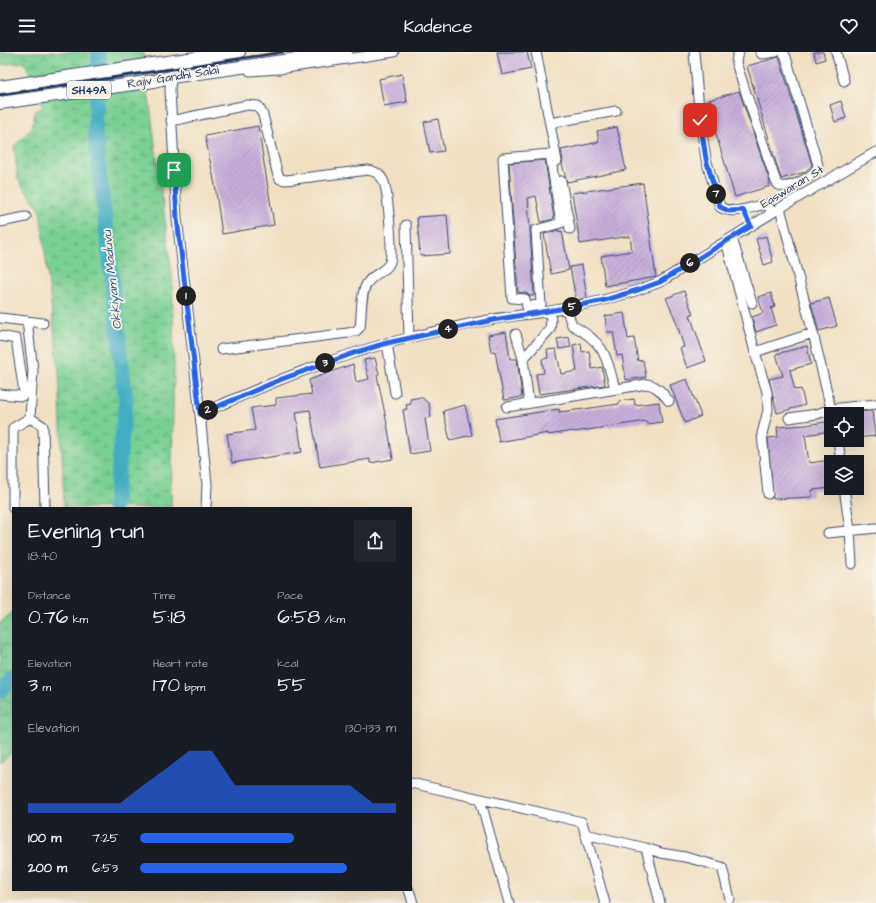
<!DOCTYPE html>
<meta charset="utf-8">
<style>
:root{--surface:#171b24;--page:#20242c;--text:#f1f3f6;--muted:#9ea1a6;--accent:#2563eb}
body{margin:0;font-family:"Architects Daughter",sans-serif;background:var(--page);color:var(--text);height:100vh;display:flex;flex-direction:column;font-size:15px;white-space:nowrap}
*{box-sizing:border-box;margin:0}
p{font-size:13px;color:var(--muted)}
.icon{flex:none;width:22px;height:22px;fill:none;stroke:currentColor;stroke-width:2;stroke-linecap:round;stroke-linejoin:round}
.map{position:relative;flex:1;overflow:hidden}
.details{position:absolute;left:12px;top:455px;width:400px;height:384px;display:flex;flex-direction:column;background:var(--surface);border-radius:0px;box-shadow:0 4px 16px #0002}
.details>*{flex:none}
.buttons{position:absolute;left:824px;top:355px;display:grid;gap:8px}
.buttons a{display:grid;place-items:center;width:40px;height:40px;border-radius:0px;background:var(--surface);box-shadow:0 4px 16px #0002;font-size:20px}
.pin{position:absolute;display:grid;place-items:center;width:34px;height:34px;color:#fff;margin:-17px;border-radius:8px;box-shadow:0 2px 6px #0006}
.km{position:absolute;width:20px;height:20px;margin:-10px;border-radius:50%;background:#222;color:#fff;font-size:11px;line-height:20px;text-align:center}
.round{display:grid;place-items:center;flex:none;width:42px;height:42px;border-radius:0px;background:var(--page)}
.head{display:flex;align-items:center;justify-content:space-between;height:68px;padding:0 16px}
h1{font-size:22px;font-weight:600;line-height:30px}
.figures{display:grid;grid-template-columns:repeat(3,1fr);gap:6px;height:68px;padding:4px 16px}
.figures div{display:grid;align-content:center}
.figures b{font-size:20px;font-weight:600}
.figures small{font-size:11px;font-weight:400}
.figures p{font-size:11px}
.chart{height:112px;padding:8px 16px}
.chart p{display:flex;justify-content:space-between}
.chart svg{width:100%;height:72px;margin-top:4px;fill:var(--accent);opacity:.7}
ul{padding:0 16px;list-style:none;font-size:13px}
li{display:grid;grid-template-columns:64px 48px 1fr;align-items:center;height:30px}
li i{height:10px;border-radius:5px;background:var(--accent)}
header{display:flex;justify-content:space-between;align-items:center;height:52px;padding:0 16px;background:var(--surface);font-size:18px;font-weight:600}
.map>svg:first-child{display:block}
.wetland{fill:url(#wetland-marsh);stroke:#4a8079}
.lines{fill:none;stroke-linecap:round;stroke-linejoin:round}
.river{stroke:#43adc2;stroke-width:15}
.building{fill:url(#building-hatch)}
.minor-casing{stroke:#3b4a6d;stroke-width:11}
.major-casing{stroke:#3b4a6d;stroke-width:14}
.minor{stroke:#fff;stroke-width:9}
.major{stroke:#fff;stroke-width:12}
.rail{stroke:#1b2f5e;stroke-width:2.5}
.route-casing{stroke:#fff;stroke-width:8}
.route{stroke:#2563eb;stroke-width:5}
.labels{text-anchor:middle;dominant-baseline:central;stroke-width:3.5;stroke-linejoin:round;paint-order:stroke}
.shield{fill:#f7f3e8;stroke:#5d6a87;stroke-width:1}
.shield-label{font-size:11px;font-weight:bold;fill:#1b2f5e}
.street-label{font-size:12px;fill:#1b2f5e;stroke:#f7f3e8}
.water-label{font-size:13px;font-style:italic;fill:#295b81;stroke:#f7f3e8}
</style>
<header><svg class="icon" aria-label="menu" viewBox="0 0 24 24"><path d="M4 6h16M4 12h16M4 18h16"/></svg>Kadence<svg class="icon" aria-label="heart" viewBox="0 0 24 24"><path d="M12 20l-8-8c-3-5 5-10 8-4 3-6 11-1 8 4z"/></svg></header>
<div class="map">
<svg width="876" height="851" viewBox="0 0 876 851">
<defs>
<pattern id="wetland-marsh" width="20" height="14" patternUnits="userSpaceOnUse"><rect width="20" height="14" fill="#79d094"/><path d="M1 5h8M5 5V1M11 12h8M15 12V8" fill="none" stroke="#62a97c"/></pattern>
<pattern id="building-hatch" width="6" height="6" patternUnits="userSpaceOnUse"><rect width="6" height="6" fill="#c7afda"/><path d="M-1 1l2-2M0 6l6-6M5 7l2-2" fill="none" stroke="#a18fb4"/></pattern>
</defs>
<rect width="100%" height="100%" fill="#f7f3e8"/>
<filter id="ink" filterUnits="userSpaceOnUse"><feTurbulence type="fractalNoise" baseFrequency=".025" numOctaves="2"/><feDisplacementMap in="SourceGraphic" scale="8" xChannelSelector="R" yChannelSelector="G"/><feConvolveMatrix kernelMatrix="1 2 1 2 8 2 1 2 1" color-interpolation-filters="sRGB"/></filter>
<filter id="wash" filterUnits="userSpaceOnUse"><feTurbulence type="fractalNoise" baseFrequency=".012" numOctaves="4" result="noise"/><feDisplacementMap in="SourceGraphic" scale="16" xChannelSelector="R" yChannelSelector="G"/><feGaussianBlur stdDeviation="0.9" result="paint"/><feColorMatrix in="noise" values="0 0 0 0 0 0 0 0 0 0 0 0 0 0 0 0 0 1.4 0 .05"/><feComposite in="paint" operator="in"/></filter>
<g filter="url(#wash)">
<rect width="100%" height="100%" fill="#f1e0c3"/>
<path class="wetland" d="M0,0H143L172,222L174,312L171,456H64L59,320L40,157L18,128L14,94L32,76L35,59L43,56L25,10L0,13Z
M13,561V699L0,710V571Z"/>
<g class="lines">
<path class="river" d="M99,0L95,82L126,349L114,456
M0,639L13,626"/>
</g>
<g id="blocks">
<path class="building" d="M497,0H527L531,17L502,23Z
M814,0H823L825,7L816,10Z
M779,5L812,113L805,120L781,127L747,14Z
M402,22L407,50L384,54L379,27Z
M739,39L770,130L769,131L770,134L735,145L706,49Z
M841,49L846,66L835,70L830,53Z
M438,67L444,99L430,101L424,70Z
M258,74L274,173L222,182L215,133L205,84Z
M617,75L626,118L567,130L562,112L563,108L561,98L599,90L597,79Z
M545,108L554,167L541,170L536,144L528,146L534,244H530L526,241L518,240L509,111Z
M643,131L656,225L605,234L601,204L632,199L630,184L580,192L572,141Z
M447,163L450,202L420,204L417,165Z
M559,178V180L562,179L569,218L551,222L544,182Z
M766,184L773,210L764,213L756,187Z
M582,213L587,246L576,248L570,215Z
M684,239L693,262L690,263L706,309L687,316L680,296L684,295L676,269L666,246Z
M771,241L775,255L771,256L776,273L756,280L752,265L763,261L758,245Z
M829,246L837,274L819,279L811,251Z
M624,261L628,287L634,286L638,309L643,308L646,325L626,328L622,303L617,304L613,280H607L605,264Z
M506,280L510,307H517L522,345L504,348L495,299L491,300L488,283Z
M569,285L571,295L559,297L557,287Z
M581,291L582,300L589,299L592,317L602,315L605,333L539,342L536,322L544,321L542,307L548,306L547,298L556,297L561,322L577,319L573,293Z
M807,294L811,312L790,318L795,338L801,337L805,353L777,361L769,327L783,324L776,302Z
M375,306L379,322L377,323L388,377L393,407L370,411V407L320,415L310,358L296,360L302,400L232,411L227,382L255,378L251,356L276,353V346L312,342L309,328L353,312L356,330L369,327L364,308Z
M687,327L701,364L685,371L670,333Z
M421,345L429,352L431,365L425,366L430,399L410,402L403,358L407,357L406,353L411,352L410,347Z
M634,347L635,353L659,350L662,370L647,372L646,369L574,380L573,379L548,383V381L499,390L495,367L559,357V360L584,357L619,352V349Z
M465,353L472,383L450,388L443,359Z
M872,359L875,384L857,386V360Z
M831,369V379L805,383L809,411L831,408V436L812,438V445L773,447L768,386L778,385L777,375L806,373Z"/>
</g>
</g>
<g filter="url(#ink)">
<use href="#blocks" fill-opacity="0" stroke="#3b4a6d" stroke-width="1"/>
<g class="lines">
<g class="minor-casing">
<path id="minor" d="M536,0L557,109
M694,0L700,68L706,107L720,155C735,164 752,154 767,152L772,161
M739,0L737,4L736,11L775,127C776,130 777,133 781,134C790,136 817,124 818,113L786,5L783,0
M760,0L762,2L776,0
M836,0L844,29
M250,19L279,17L394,0
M171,25L170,38L177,166L200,362L207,432L206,456
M171,69L247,53L258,54L263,63L277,120L280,127L286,128L368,118C375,119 380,122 383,128C388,137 393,200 390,210C387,219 373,222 368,230C360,240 362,262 360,275L356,279L348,281L221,297
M550,71L616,59
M550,102L561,171L536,178L541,252L527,255L525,247L512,246L503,106Z
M561,129L570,177
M780,156L813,281L831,357L833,362
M0,170L26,165
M406,173L409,286
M732,186L752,251
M726,189L755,300L767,340L768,358L762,382L768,442
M566,256L572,273C605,291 606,303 615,337
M0,266L43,271
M27,269L33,318L30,366
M516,282L523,307
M0,284L16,287L24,340L23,343L22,344L0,342
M387,291L395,341
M755,300L813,281
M529,351L523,307L550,277L551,269L550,259
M507,355L647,332C658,334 662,341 669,349
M200,362C268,332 336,303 408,286C437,279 466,272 494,267C518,263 543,261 567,256C598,250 630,242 660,230L780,156L876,100
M789,366L817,362L831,357L876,352
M838,388L841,410
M844,436L850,478L852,512
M13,456V376L30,366L43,374L45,456
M828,481L876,476
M411,731L582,770L605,851
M480,747L509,851
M585,782L646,796L660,851
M646,796L661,801L685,805L722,815L730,847
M409,838L413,851"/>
</g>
<g class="major-casing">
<path id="major" d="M0,35L153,12L239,0
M0,51L154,29L171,25L346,0"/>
</g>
<use href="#minor" class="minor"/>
<use href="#major" class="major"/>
<path class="rail" d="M0,43L283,0"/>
</g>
</g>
<g class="lines" filter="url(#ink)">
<g class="route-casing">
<path id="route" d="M174,118L177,166L200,362L282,327L357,300L387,291L493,268L566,256L605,248L638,238L660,230L751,174L743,158L729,159L720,155L706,107L700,68"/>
</g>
<use href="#route" class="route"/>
</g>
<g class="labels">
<rect class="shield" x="67" y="29" width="44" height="18" rx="3"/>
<g class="shield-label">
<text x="89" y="38">SH49A</text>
</g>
<g class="street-label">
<text transform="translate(173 25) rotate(-9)">Rajiv Gandhi Salai</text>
<text transform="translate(792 135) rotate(-31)">Easwaran St</text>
</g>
<g class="water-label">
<text transform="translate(112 228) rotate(-96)">Okkiyam Maduvu</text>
</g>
</g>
</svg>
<div class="buttons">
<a><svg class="icon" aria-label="locate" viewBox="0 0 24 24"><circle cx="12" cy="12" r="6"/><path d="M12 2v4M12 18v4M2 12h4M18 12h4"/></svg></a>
<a><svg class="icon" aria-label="layers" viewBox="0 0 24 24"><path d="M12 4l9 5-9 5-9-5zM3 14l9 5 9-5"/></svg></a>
</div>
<div class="pin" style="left:174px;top:118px;background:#1e9e55"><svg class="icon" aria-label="arrive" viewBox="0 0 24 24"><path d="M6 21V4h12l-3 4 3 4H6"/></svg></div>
<div class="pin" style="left:700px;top:68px;background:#d93025"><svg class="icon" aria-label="check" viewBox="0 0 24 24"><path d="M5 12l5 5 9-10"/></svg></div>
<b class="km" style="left:186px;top:244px">1</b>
<b class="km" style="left:208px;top:358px">2</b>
<b class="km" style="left:325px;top:311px">3</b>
<b class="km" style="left:448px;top:277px">4</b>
<b class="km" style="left:572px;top:255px">5</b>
<b class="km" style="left:690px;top:211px">6</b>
<b class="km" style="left:716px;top:142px">7</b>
<section class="details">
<div class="head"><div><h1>Evening run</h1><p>18:40</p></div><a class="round"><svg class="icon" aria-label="share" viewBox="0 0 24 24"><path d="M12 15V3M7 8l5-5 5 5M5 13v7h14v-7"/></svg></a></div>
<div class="figures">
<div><p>Distance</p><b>0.76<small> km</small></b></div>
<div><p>Time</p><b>5:18</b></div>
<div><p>Pace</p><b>6:58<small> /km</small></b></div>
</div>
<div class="figures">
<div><p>Elevation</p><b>3<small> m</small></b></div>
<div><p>Heart rate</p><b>170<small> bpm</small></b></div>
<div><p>kcal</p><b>55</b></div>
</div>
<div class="chart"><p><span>Elevation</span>130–133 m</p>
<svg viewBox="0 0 160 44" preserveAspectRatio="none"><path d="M0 44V38L10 38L20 38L30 38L40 38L50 27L60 17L70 6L80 6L90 27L100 27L110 27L120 27L130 27L140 27L150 38L160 38V44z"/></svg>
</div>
<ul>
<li><b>100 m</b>7:25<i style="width:60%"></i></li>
<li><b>200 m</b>6:53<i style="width:81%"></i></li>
</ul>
</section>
</div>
